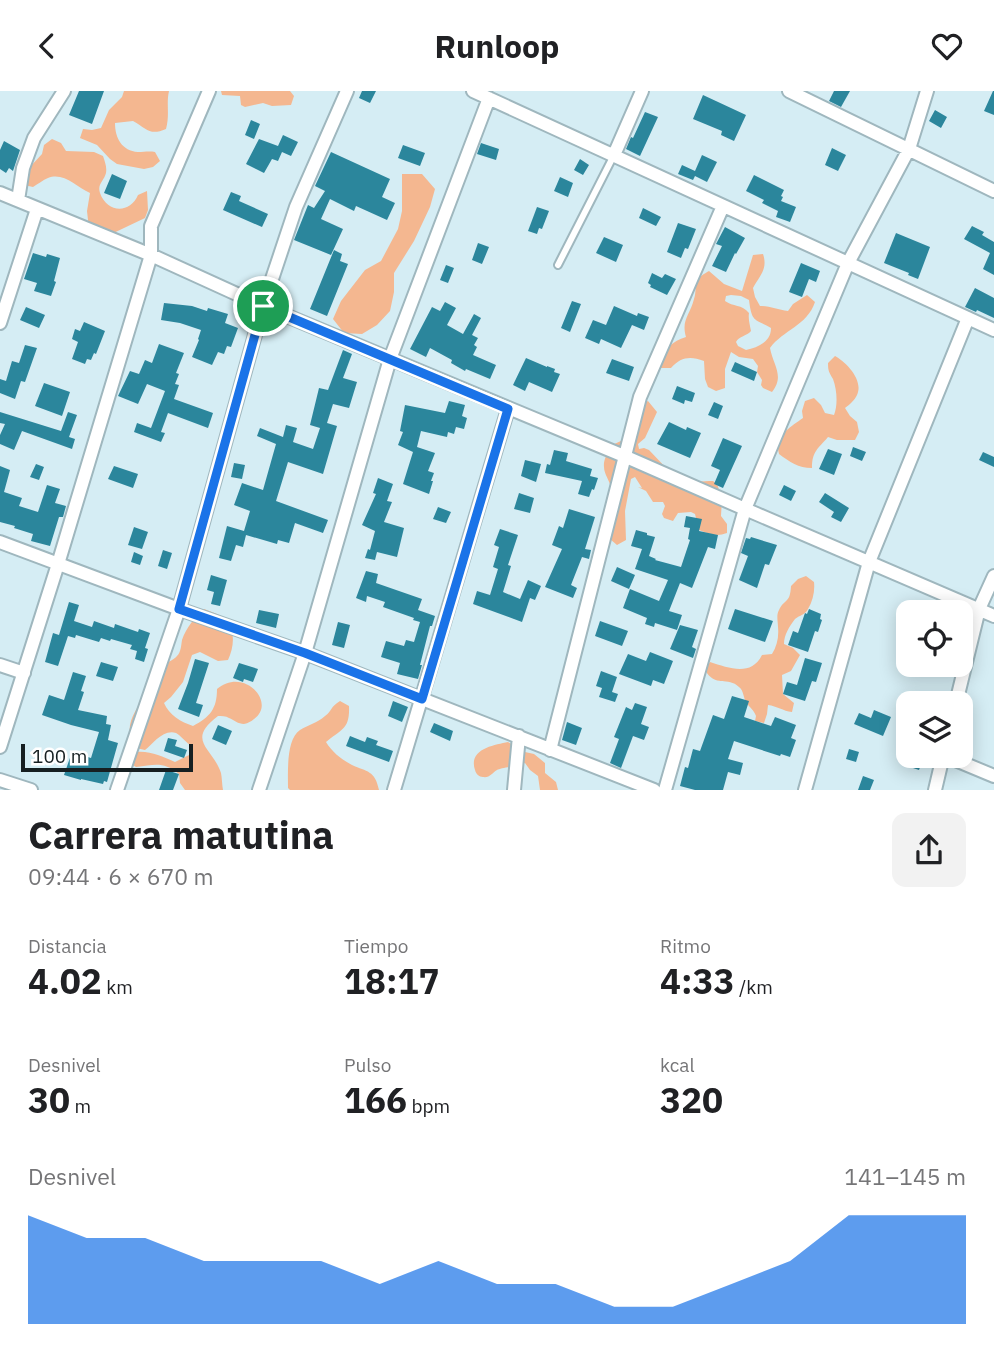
<!DOCTYPE html>
<html lang="es">
<meta charset="utf-8">
<style>
:root{--surface:#fff;--page:#f2f2f2;--text:#202124;--muted:#757577;--accent:#1a73e8}
body{margin:0;font-family:"IBM Plex Sans",sans-serif;background:var(--page);color:var(--text);height:100vh;display:flex;flex-direction:column;font-size:26px;white-space:nowrap}
*{box-sizing:border-box;margin:0}
p{font-size:23px;color:var(--muted)}
.icon{flex:none;width:38px;height:38px;fill:none;stroke:currentColor;stroke-width:2;stroke-linecap:round;stroke-linejoin:round}
.map{position:relative;height:699px;overflow:hidden}
.side{display:flex;flex-direction:column;background:var(--surface);flex:1}
.side>*{flex:none}
.tools{position:absolute;left:896px;top:509px;display:grid;gap:14px}
.tools a{display:grid;place-items:center;width:77px;height:77px;border-radius:14px;background:var(--surface);box-shadow:0 4px 18px #0003;font-size:35px}
.scale{position:absolute;left:21px;bottom:18px;width:172px;box-sizing:border-box;padding-left:7px;border:4px solid #161f21;border-top:0;font-size:19px;line-height:24px;white-space:nowrap;color:#161f21;-webkit-text-stroke:5px #fff;paint-order:stroke}
.pin{position:absolute;display:grid;place-items:center;width:60px;height:60px;color:#fff;margin:-30px;border:4px solid #fff;border-radius:50%;box-shadow:0 2px 7px #0007}
.round{display:grid;place-items:center;flex:none;width:74px;height:74px;border-radius:14px;background:var(--page)}
.head{display:flex;align-items:center;justify-content:space-between;height:119px;padding:0 28px}
h1{font-size:38px;font-weight:800;line-height:52px}
.stats{display:grid;grid-template-columns:repeat(3,1fr);gap:10px;height:119px;padding:7px 28px}
.stats div{display:grid;align-content:center}
.stats b{font-size:35px;font-weight:800}
.stats small{font-size:19px;font-weight:400}
.stats p{font-size:19px}
.chart{height:196px;padding:14px 28px}
.chart p{display:flex;justify-content:space-between}
.chart svg{width:100%;height:126px;margin-top:7px;fill:var(--accent);opacity:.7}
header{display:flex;justify-content:space-between;align-items:center;height:91px;padding:0 28px;background:var(--surface);font-size:32px;font-weight:800}
.map>svg:first-child{display:block}
.green{fill:#f4b790;fill-rule:evenodd}
.building{fill:#2b869c}
.lines{fill:none;stroke-linecap:round;stroke-linejoin:round}
.service-casing{stroke:#9fb7be;stroke-width:10}
.minor-casing{stroke:#9fb7be;stroke-width:16}
.service{stroke:#fff;stroke-width:6}
.minor{stroke:#fff;stroke-width:12}
.route-casing{stroke:#fff;stroke-width:14}
.route{stroke:#1a73e8;stroke-width:9}
</style>
<header><svg class="icon" aria-label="back" viewBox="0 0 24 24"><path d="M15 5l-7 7 7 7"/></svg>Runloop<svg class="icon" aria-label="heart" viewBox="0 0 24 24"><path d="M12 20l-8-8c-3-5 5-10 8-4 3-6 11-1 8 4z"/></svg></header>
<div class="map">
<svg width="994" height="699" viewBox="0 0 994 699">
<rect width="100%" height="100%" fill="#d5edf4"/>
<path class="green" d="M124,0H169C166,13 170,23 166,38C150,45 147,38 133,30L115,32C115,47 122,60 138,61C144,61 149,60 155,61L160,70L153,76L144,78L117,73L110,68L97,54L80,47L83,38L92,39L101,37L109,19L122,6Z
M221,0H290L294,5L291,14L272,15L263,12L245,16L241,14L240,5L222,4Z
M52,48L61,52L66,60L94,61L103,65C105,71 107,76 106,82C104,90 97,93 100,102C107,122 130,123 138,104L147,100L148,119L145,127L103,147L89,138L87,120L90,102C76,96 64,81 48,87C43,89 38,93 33,96L24,94L29,77L42,63L44,54Z
M402,83H422L435,98L430,116L414,150L394,182V201L390,220L377,234L362,243L344,242L333,228L341,210L365,179L381,170L398,138L402,120Z
M763,163C768,178 760,184 753,197L755,206L760,215C770,215 778,219 788,220L793,213L807,204L815,211C807,235 783,239 770,257C773,274 785,285 772,301L763,297L761,294L762,289L757,281L758,275L753,268L739,266L731,261L725,278V297L716,300L708,296L705,288L704,270C690,265 681,266 671,277H661L657,269C666,258 672,250 686,246C681,229 690,224 694,208C696,203 695,196 697,191C699,185 704,183 709,180L724,193L742,200L753,164ZM731,204L741,205L749,209C752,232 754,227 771,237C771,251 758,256 746,259L738,255L736,251C739,245 747,245 751,240C750,234 748,228 749,222C742,213 733,216 725,210L726,205Z
M835,265C846,271 864,289 857,304C855,309 849,314 845,317L850,325L857,331L859,341L855,349H837L828,346C818,358 812,360 812,377C798,377 790,371 779,363C774,345 789,337 803,327L802,320L805,310L814,307L821,314L825,322L834,324C838,314 837,299 833,288C829,281 828,280 828,272Z
M648,310L657,321L645,347L638,353L639,358L644,357L649,359L669,380L679,382L694,391L709,390H713L717,393L722,407L721,425L727,433V442C716,446 710,443 699,439L695,423L691,421L678,422L673,430L664,427L662,423L665,415L663,411H653L646,400L638,396L642,397L635,386L631,388L625,420L626,449L617,454L610,448C610,431 613,413 611,397C610,390 604,383 604,376C603,369 608,362 610,355L623,349L644,312Z
M806,485L814,491C815,500 813,510 808,518C805,524 800,524 795,528C789,536 784,544 784,553L793,557L800,564L791,580L782,584L783,603L794,612L792,621C783,620 777,615 768,614L767,623L764,632L755,630L756,625C754,619 750,617 746,611C743,606 744,600 739,596C728,585 715,597 705,579L710,571C729,577 751,586 762,564L772,563C777,555 779,546 778,536C778,531 776,524 779,519C785,507 790,513 791,495L798,488Z
M204,518C209,520 216,522 221,525C236,535 235,554 228,569L218,570L200,561L192,564L183,591L171,606L164,612C169,624 181,631 193,635C210,626 217,618 217,598C244,575 277,612 254,628C252,630 246,633 244,633C238,633 234,629 229,627C226,625 221,625 218,625C185,650 213,657 221,682C222,687 222,694 223,699H185L180,692L179,683C163,670 155,674 136,676L128,671L130,662C148,658 160,665 175,671L191,663L190,654C186,651 180,644 176,642C163,638 153,653 145,659L136,657C121,634 136,621 146,602C150,594 153,583 159,577C164,572 173,570 177,565C181,561 181,555 182,549C186,537 195,526 204,518Z
M340,610L349,615C350,639 341,638 326,651C332,661 341,668 352,674C367,681 375,679 379,699H290L288,697C288,682 286,648 300,639C308,634 317,632 325,625C332,620 330,616 340,610Z
M508,651L525,661L534,663L545,672V682L556,691L558,699H540L538,685L530,679L525,672C518,675 501,677 497,679C492,682 490,687 483,686C479,686 476,683 475,679C468,658 494,654 508,651Z"/>
<path class="building" d="M79,0H104L92,33L69,24Z
M362,0H376L370,12L359,7Z
M834,0H850L841,16L829,10Z
M993,0H994V24L984,20Z
M703,4L746,24L734,50L721,44L722,40L693,28Z
M935,19L947,26L941,37L929,30Z
M645,21L658,26L640,65L626,58L631,46L633,47Z
M251,29L260,33L254,48L245,44Z
M283,44L298,51L291,65L282,61L278,70L272,68L264,82L246,73L259,48L278,55Z
M4,50L20,59L13,80L9,77L6,82L0,78V59Z
M481,52L499,58L496,69L477,63Z
M403,54L425,62L420,75L398,67Z
M832,57L846,64L838,80L825,74Z
M331,61L390,88L382,106L395,112L387,129L356,115L354,120L330,108L321,128L343,138L331,164L294,149L308,114L314,117L325,100L315,95Z
M702,64L717,71L707,91L695,85L693,89L678,83L682,74L695,80Z
M580,68L589,74L583,84L574,79Z
M112,83L127,90L120,108L104,102Z
M754,84L784,99L781,105L783,106L781,110L796,116L790,131L776,126L778,120L762,112L764,109L746,100Z
M560,86L573,92L568,106L554,100Z
M231,101L241,105L239,110L268,123L262,136L223,119Z
M537,116L549,120L542,138L539,137L537,143L528,140Z
M643,117L661,126L656,135L639,127Z
M678,132L696,138L688,158L685,157L681,167L667,161Z
M972,135L984,141L982,144L994,151V184L983,178L990,162L964,148Z
M725,136L745,147L736,163L735,162L726,181L712,175L722,155L716,153Z
M896,142L930,156L918,188L908,184L909,182L884,172Z
M604,146L623,154L616,171L596,162Z
M478,152L489,156L482,173L472,169Z
M334,159L342,163L340,170L348,173L327,225L310,218Z
M33,162L46,166L47,163L60,167L54,190L56,191L51,205L34,200L37,192L24,188Z
M801,172L820,180L816,191L809,188L802,206L789,201Z
M446,174L454,177L448,192L440,189Z
M652,182L662,187L665,183L676,188L667,204L650,196L651,194L648,192Z
M975,197L994,207V227L977,219L976,221L965,216Z
M572,210L581,213L570,241L561,237Z
M445,211L456,217L447,234L463,243L474,223L481,227L472,244L478,247L474,254L477,256L473,264L496,274L490,288L466,278L465,280L451,272L452,269L430,257L426,266L410,258L432,216L440,220Z
M164,212L192,215L207,220L208,217L228,223L225,232L238,237L231,256L227,255L224,263L218,261L212,274L192,266L199,249L198,248L201,239L180,232L161,229Z
M614,215L637,225L638,222L649,226L644,239L632,234L621,257L601,248L599,253L585,247L593,229L606,234Z
M26,216L45,224L39,237L20,229Z
M84,231L105,240L96,263L94,262L91,269L87,268L85,273L72,268L78,251L72,248L75,238L80,240Z
M159,253L184,262L176,282L179,283L175,293L179,294L174,308L213,322L208,337L168,322L161,341L165,342L161,351L134,341L137,332L151,337L165,300L147,293L138,313L118,305L130,280L139,283L145,269L152,272Z
M25,254L37,257L25,291L21,290L15,308L0,302V288L6,290L12,270L19,272Z
M343,259L352,263L343,287L357,291L349,317L333,313L327,332L337,335L323,383L288,371L276,410L328,429L323,442L295,432L289,452L278,449L277,453L246,444L243,456L236,454L231,470L219,467L227,435L244,440L250,420L234,414L242,392L263,399L276,353L257,345L260,337L283,346L286,334L297,337L293,351L313,358L320,337L310,334L319,297L328,299Z
M526,267L547,276V275L555,278L554,281L560,283L552,301L529,291L525,300L513,294Z
M612,268L634,276L629,290L606,282Z
M735,271L757,281L754,290L731,280Z
M44,292L70,301L62,325L35,315Z
M677,295L695,302L692,311L685,309L684,313L672,308Z
M449,310L465,314L462,325L467,327L464,338L456,336L454,343L448,341L447,346L421,340L417,356L435,362L428,380L434,382L431,390H433L429,403L403,393L413,361L398,354L403,341L400,340L405,314L445,322Z
M714,311L723,315L718,328L708,324Z
M0,321L61,340L68,321L77,324L69,346L75,348L72,358L22,340L14,359L0,353V344L5,333L0,332Z
M669,331L686,339L687,336L701,342L690,367L657,353Z
M723,347L742,355L723,397L714,393L720,379L711,375Z
M853,356L866,361L862,370L850,365Z
M828,358L842,363L834,384L819,378Z
M554,359L568,362L566,370L592,378L590,385L598,387L594,399L592,398L589,406L578,403L582,390L545,382L547,373L550,374Z
M983,361L994,366V376L979,369Z
M525,369L541,373L536,391L521,385Z
M234,372L245,374L242,388L231,386Z
M36,373L44,376L39,389L30,386Z
M0,375L10,379L4,401L22,407L19,415L38,421L47,394L60,398L55,412L66,415L63,426H59L50,455L31,450L33,443L14,437L15,435L0,431Z
M114,375L138,383L133,397L108,388Z
M378,387L393,393L387,410L392,411L384,431L404,437L397,466L377,461L375,469L365,467L368,458L370,459L375,440L362,434L376,403L373,402Z
M784,394L796,400L791,410L779,404Z
M519,402L534,407L530,422L514,418Z
M825,402L849,417L841,431L831,426L834,421L819,411Z
M438,416L451,421L446,432L433,428Z
M569,418L595,426L585,458L591,459L589,468L582,466L571,494L577,497L573,507L545,496L562,458L552,454L559,435L563,437Z
M686,425L702,428L699,440L718,444L715,458L708,456L692,497L680,492L669,520L682,524L677,539L655,532L654,536L645,533L647,527L623,517L630,498L659,510L668,489L635,478L642,458L631,455L636,439L647,442V444L655,446L649,465L656,468L655,469L681,476L690,449L688,448L690,437L684,436Z
M134,436L148,441L142,458L128,454Z
M500,438L518,444L508,474L511,475L503,501L520,508L528,489L541,495L535,509L530,507L522,531L473,513L477,500L490,504L498,478L493,476L499,456L494,454Z
M751,446L777,454L769,474L765,473L757,497L739,489L748,465L741,462L746,447L750,448Z
M163,459L172,462L167,478L158,475Z
M134,461L143,465L140,474L131,471Z
M617,476L635,484L629,498L611,490Z
M366,480L378,483L376,492L422,508L418,519L435,525L432,535H430L420,574H422L418,588L397,583L400,572L381,566L386,550L404,555L406,549L414,551L420,531L413,529L414,527L383,516L385,511L367,505L366,511L356,507Z
M211,484L227,489L220,515L211,513L214,501L207,499Z
M69,511L79,514L74,530L92,536L94,530L114,537L115,533L138,541L139,538L150,542L145,557L148,558L144,571L135,568L137,560L130,558L132,554L111,548L110,550L101,547L99,551L76,544L75,547L68,545L58,575L45,571L53,542L59,544Z
M735,518L773,530L765,551L728,538Z
M809,518L821,523L820,528L822,529L818,541L815,540L808,561L788,554L793,540L798,542L805,522L807,523Z
M259,519L279,523L276,537L256,532Z
M600,530L628,540L622,555L595,545Z
M338,531L350,534L344,557L332,554Z
M680,534L698,539L692,556L696,558L693,567L670,558Z
M650,561L673,570L664,593L653,589L651,595L619,583L628,563L646,570Z
M805,567L822,572L816,591L812,590L805,610L783,603L787,591L797,594Z
M195,568L209,572L196,612L203,614L199,626L178,618L188,592Z
M101,571L118,576L113,590L96,585Z
M239,572L258,578L253,591L244,588L243,591L233,587Z
M601,580L617,586L612,601L618,603L615,611L599,606L602,597L596,595Z
M73,581L86,585L81,600L84,601L78,619L107,625L106,633L111,634L108,649L118,652L107,691L104,690L103,693L81,688V689L64,684L72,661L91,667L99,641L71,634L42,624L49,604L64,609Z
M732,605L749,610L744,626L771,635L775,626L796,634L791,647L796,649L790,666L781,663L780,665L734,650L728,668L743,672L740,684L728,681L723,699H695L680,695L685,676L688,677L693,658L700,660L713,624L724,628Z
M393,610L408,616L402,631L388,625Z
M635,612L647,616L641,633L649,636L644,649L633,645L621,677L610,672L619,648L614,646L626,616L632,619Z
M874,619L891,626L883,645L854,633L859,622L871,627Z
M567,631L582,637L576,654L562,649Z
M434,632L453,640L450,650L430,641Z
M218,634L232,640L226,654L212,648Z
M350,645L365,651L367,646L378,650L376,654L393,660L389,671L346,655Z
M168,647L177,649L175,655L187,659L184,667L164,660Z
M849,658L859,661L856,671L846,668Z
M914,665H924L919,679L910,676Z
M166,679L179,683L173,699H159Z
M863,685L874,689L870,699H858Z"/>
<g class="lines">
<g class="service-casing">
<path id="service" d="M558,174L614,64"/>
</g>
<g class="minor-casing">
<path id="minor" d="M473,0L994,239
M789,0L994,100
M614,64L642,0
M0,102L151,164L263,215L624,365L745,418L994,525
M18,109L23,77L34,47L64,0
M0,232L37,118
M0,451L179,518L305,562L654,699
M0,574L24,582
M956,612L979,518L994,485
M0,656L58,473L151,164V135L209,0
M550,659L640,306L723,115
M946,665L994,685
M0,689L31,699
M117,699L179,518L263,215L296,116L347,0
M259,699L305,562L390,268L489,7
M394,699L508,318
M514,699L519,645
M665,699L745,418L848,172L909,58L927,0
M805,699L869,471L968,227
M935,699L943,665"/>
</g>
<use href="#service" class="service"/>
<use href="#minor" class="minor"/>
</g>
<g class="lines">
<g class="route-casing">
<path id="route" d="M263,215L508,318L422,608L305,562L179,518Z"/>
</g>
<use href="#route" class="route"/>
</g>
</svg>
<div class="tools">
<a><svg class="icon" aria-label="locate" viewBox="0 0 24 24"><circle cx="12" cy="12" r="6"/><path d="M12 2v4M12 18v4M2 12h4M18 12h4"/></svg></a>
<a><svg class="icon" aria-label="layers" viewBox="0 0 24 24"><path d="M12 4l9 5-9 5-9-5zM3 14l9 5 9-5"/></svg></a>
</div>
<div class="scale">100 m</div>
<div class="pin" style="left:263px;top:215px;background:#1e9e55"><svg class="icon" aria-label="arrive" viewBox="0 0 24 24"><path d="M6 21V4h12l-3 4 3 4H6"/></svg></div>
</div>
<section class="side">
<div class="head"><div><h1>Carrera matutina</h1><p>09:44 · 6 × 670 m</p></div><a class="round"><svg class="icon" aria-label="share" viewBox="0 0 24 24"><path d="M12 15V3M7 8l5-5 5 5M5 13v7h14v-7"/></svg></a></div>
<div class="stats">
<div><p>Distancia</p><b>4.02<small> km</small></b></div>
<div><p>Tiempo</p><b>18:17</b></div>
<div><p>Ritmo</p><b>4:33<small> /km</small></b></div>
</div>
<div class="stats">
<div><p>Desnivel</p><b>30<small> m</small></b></div>
<div><p>Pulso</p><b>166<small> bpm</small></b></div>
<div><p>kcal</p><b>320</b></div>
</div>
<div class="chart"><p><span>Desnivel</span>141–145 m</p>
<svg viewBox="0 0 160 44" preserveAspectRatio="none"><path d="M0 44V6L10 14L20 14L30 22L40 22L50 22L60 30L70 22L80 30L90 30L100 38L110 38L120 30L130 22L140 6L150 6L160 6V44z"/></svg>
</div>
</section>
